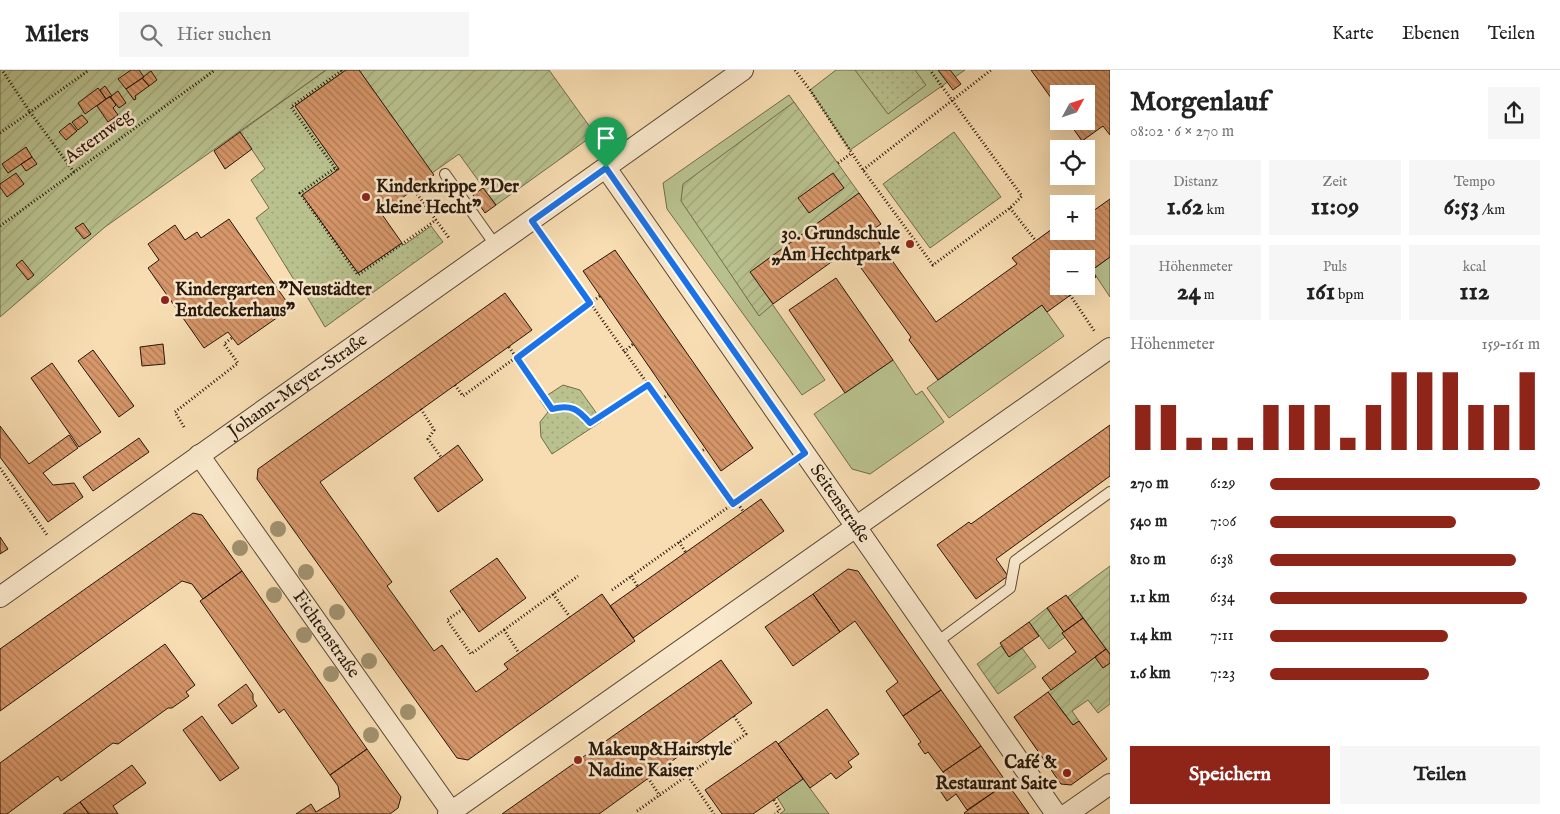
<!DOCTYPE html>
<html lang="de">
<meta charset="utf-8">
<style>
:root{--surface:#fff;--page:#f6f6f6;--text:#222;--muted:#767676;--line:#e0e0e0;--accent:#8f2418}
body{margin:0;font-family:"IM FELL English",serif;background:var(--page);color:var(--text);height:100vh;display:flex;flex-direction:column;font-size:19px;white-space:nowrap}
*{box-sizing:border-box;margin:0}
p{font-size:16px;color:var(--muted)}
.icon{flex:none;width:28px;height:28px;fill:none;stroke:currentColor;stroke-width:2;stroke-linecap:round;stroke-linejoin:round}
.map{position:relative;flex:1;overflow:hidden}
.side{display:flex;flex-direction:column;background:var(--surface);width:450px}
.side>*{flex:none}
.needle{width:32px;rotate:50deg}
.buttons{position:absolute;left:1050px;top:15px;display:grid;gap:10px}
.buttons a{display:grid;place-items:center;width:45px;height:45px;border-radius:0px;background:var(--surface);box-shadow:0 5px 20px #0002;font-size:25px}
.pin{position:absolute;display:grid;place-items:center;width:42px;height:42px;color:#fff;margin:-51px -21px;border-radius:50% 50% 50% 0;rotate:-45deg;box-shadow:0 0 5px #0007}
.pin .icon{rotate:45deg}
.round{display:grid;place-items:center;flex:none;width:52px;height:52px;border-radius:0px;background:var(--page)}
.headline{display:flex;align-items:center;justify-content:space-between;height:85px;padding:0 20px}
h1{font-size:28px;font-weight:800;line-height:38px}
.metrics{display:grid;grid-template-columns:repeat(3,1fr);gap:8px;height:85px;padding:5px 20px}
.metrics div{display:grid;align-content:center;border-radius:0px;background:var(--page);text-align:center}
.metrics b{font-size:25px;font-weight:800}
.metrics small{font-size:14px;font-weight:400}
.metrics p{font-size:14px}
.chart{height:140px;padding:10px 20px}
.chart p{display:flex;justify-content:space-between}
.chart svg{width:100%;height:90px;margin-top:5px;stroke:var(--accent);stroke-width:6}
.button{display:flex;gap:10px;margin-top:auto;padding:10px 20px}
.button a{flex:1;height:58px;border-radius:0px;background:var(--accent);color:#fff;font-size:20px;font-weight:800;line-height:58px;text-align:center}
.button a+a{background:var(--page);color:var(--text)}
ul{padding:0 20px;list-style:none;font-size:16px}
li{display:grid;grid-template-columns:80px 60px 1fr;align-items:center;height:38px}
li i{height:12px;border-radius:6px;background:var(--accent)}
header{display:flex;align-items:center;gap:30px;box-sizing:border-box;height:70px;padding:0 25px;background:var(--surface);border-bottom:1px solid var(--line)}
header strong{font-size:24px}
nav{display:flex;gap:28px;margin-inline-start:auto;font-size:18px}
.search{width:350px;height:45px;background:var(--page);display:flex;align-items:center;gap:12px;box-sizing:border-box;padding:0 18px;border-radius:0px;color:var(--muted);font-size:19px}
main{display:flex;flex:1;min-height:0}
.map>svg:first-child{display:block}
.grass{fill:#b9c28f;stroke:#706c4c}
.park{fill:url(#park-dots);stroke:#706c4c}
.garden{fill:url(#garden-furrows);stroke:#706c4c}
.building{fill:url(#building-back-hatch);stroke:#26160a}
.lines{fill:none;stroke-linecap:round;stroke-linejoin:round}
.service-casing{stroke:#5a4834;stroke-width:12}
.minor-casing{stroke:#5a4834;stroke-width:22}
.path{stroke:#26160a;stroke-width:3;stroke-dasharray:1 2.5;stroke-linecap:butt}
.service{stroke:#fae9cd;stroke-width:10}
.minor{stroke:#fae9cd;stroke-width:20}
.tree{fill:#a1916f}
.route-casing{stroke:#fff;stroke-width:10}
.route{stroke:#1a73e8;stroke-width:6}
.poi-dot{fill:#8f2418;stroke:#fae9cd;stroke-width:2}
.labels{text-anchor:middle;dominant-baseline:central;stroke-width:5;stroke-linejoin:round;paint-order:stroke}
.street-label{font-size:18px;fill:#26160a;stroke:#fae9cd}
.poi-label{font-size:18px;font-weight:bold;fill:#26160a;stroke:#fae9cd;text-anchor:start}
</style>
<header>
<strong>Milers</strong>
<div class="search"><svg class="icon" aria-label="search" viewBox="0 0 24 24"><circle cx="10" cy="10" r="6"/><path d="M15 15l6 6"/></svg>Hier suchen</div>
<nav><a>Karte</a><a>Ebenen</a><a>Teilen</a></nav>
</header>
<main>
<div class="map">
<svg width="1110" height="744" viewBox="0 0 1110 744">
<defs>
<pattern id="park-dots" width="8" height="8" patternUnits="userSpaceOnUse" patternTransform="scale(1.25)"><rect width="8" height="8" fill="#b9c28f"/><path d="M2 2h.1M6 6h.1" fill="none" stroke="#9fa67a" stroke-width="1.8" stroke-linecap="round"/></pattern>
<pattern id="garden-furrows" width="10" height="10" patternUnits="userSpaceOnUse" patternTransform="scale(1.25)"><rect width="10" height="10" fill="#b9c28f"/><path d="M-1 1l2-2M0 10L10 0M9 11l2-2" fill="none" stroke="#9fa67a"/></pattern>
<pattern id="building-back-hatch" width="6" height="6" patternUnits="userSpaceOnUse" patternTransform="scale(1.25)"><rect width="6" height="6" fill="#d7976a"/><path d="M-1 5l2 2M0 0l6 6M5-1l2 2" fill="none" stroke="#ae7a55"/></pattern>
</defs>
<rect width="100%" height="100%" fill="#f8ddb2"/>
<filter id="stains"><feTurbulence type="fractalNoise" baseFrequency=".004" numOctaves="4"/><feColorMatrix values="0 0 0 0 .2 0 0 0 0 .09 0 0 0 0 .02 0 0 0 .5 -.17"/></filter>
<radialGradient id="worn" r=".72"><stop offset=".6" stop-color="#630" stop-opacity="0"/><stop offset="1" stop-color="#630" stop-opacity=".3"/></radialGradient>
<path class="grass" d="M836,0H965L850,80L810,20Z
M789,25L798,38L750,202L825,310L802,325L667,139L663,113Z
M1110,187V227L1092,200Z
M1042,235L1064,266L949,348L927,318Z
M893,290L916,325L922,321L944,352L870,404L852,399L814,344Z
M803,709L829,744H780L785,740L777,727Z"/>
<path class="park" d="M326,0H346L295,36L339,99L303,125L358,203L402,173L404,175L431,156L443,172L325,257L299,213H296L256,148L269,138L251,110L265,99L240,62Z
M855,0H915L926,15L888,44Z
M954,62L1001,127L930,178L883,114Z
M563,315L580,320L602,351L552,384L541,367L540,352L548,342L540,330Z"/>
<path class="garden" d="M0,0H326L105,157L0,247Z
M359,0H549L595,64L496,135L459,84L432,103Z
M794,32L859,123L751,202L773,234L759,246L681,131L683,114Z
M1110,496V584L1068,527Z
M1047,538L1064,562L1062,563L1065,567L1049,579L1029,552Z
M1001,576L1009,587L1022,578L1036,597L998,624L977,594Z
M1095,587L1103,598L1110,593V634L1098,643L1088,630L1072,641L1079,651L1073,655L1048,622Z"/>
<path class="building" d="M131,0H139L144,7L126,19L118,9Z
M346,0H359L434,105L381,143L402,173L358,203L302,125L339,99L295,36Z
M938,0H950L961,14L953,20Z
M1031,0H1110V65L1103,56L1082,71L1068,51H1086V24H1059V39Z
M151,1L157,10L149,16L142,8Z
M142,8L149,16L135,26L136,29L134,30L126,19Z
M105,16L112,26L106,29L100,20Z
M98,18L106,29L85,44L78,33Z
M118,21L126,33L119,38L110,27Z
M110,26L116,35L113,38L118,45L108,52L97,36Z
M82,45L88,52L78,60L72,52Z
M70,53L77,61L66,70L59,62Z
M240,62L252,79L225,99L214,81Z
M26,77L32,87L8,103L2,94Z
M32,87L37,94L26,101L21,94Z
M16,103L24,114L7,127L0,117V114Z
M833,103L844,118L809,143L798,128Z
M483,118L496,135L485,143L473,125Z
M859,123L881,154L871,161L936,252L1017,194L1012,188L1059,154V161H1086V146L1110,129V187L1092,200L1096,207L1086,214V189H1059V216H1083L1047,242L1042,235L938,310L909,270L911,267L848,180L773,234L750,202Z
M229,149L291,238L238,275L228,262L204,278L148,198L159,190L148,174L175,155L185,170L197,162L201,168Z
M83,153L91,164L84,169L75,158Z
M615,180L753,378L721,401L583,201Z
M22,190L34,205L28,210L16,195Z
M836,208L893,290L845,323L789,240Z
M505,223L532,260L320,412L392,512L387,516L434,581L442,575L476,622L508,599L504,594L602,524L635,571L468,690L457,688L257,409L258,399Z
M163,274L165,294L142,296L140,277Z
M93,280L134,336L119,347L78,291Z
M52,293L101,362L79,377L31,308Z
M1110,355V406L996,489L1008,506L976,529L937,475L969,452L971,454Z
M0,356L29,394L69,365L78,378L43,403L53,415L74,413L83,427L48,452L0,387Z
M139,368L149,382L93,421L83,407Z
M458,375L483,410L438,442L414,408Z
M761,429L784,461L633,568L610,536Z
M193,443L202,445L242,501L203,529L192,514L182,511L0,641V579Z
M0,467L8,479L0,484Z
M497,488L526,528L479,562L450,521Z
M848,499L858,501L941,620L903,646L886,621L898,612L855,551L840,562L813,524Z
M242,501L367,679L330,705L284,639L279,643L200,531Z
M813,524L840,562L793,596L765,557Z
M1066,525L1083,548L1064,562L1047,538Z
M1083,548L1106,579L1051,620L1042,608L1076,582L1062,563Z
M1029,552L1039,566L1009,587L1000,573Z
M165,574L195,615L186,622L189,626L172,638H168L118,674L113,673L61,711L58,706L7,744H0V693Z
M1106,579L1110,584V593L1103,598L1095,587Z
M721,590L752,633L599,744H502Z
M246,614L253,624V630L257,636L232,654L218,635Z
M941,620L981,676L943,702L928,682L925,684L918,674L921,672L903,646Z
M1048,622L1073,655L1079,651L1107,689L1071,715L1061,714L1014,647Z
M827,639L859,684L848,692L852,697L836,709L831,703L810,718L778,674Z
M202,646L239,698L220,711L183,660Z
M776,671L803,709L753,744H722L705,720Z
M981,676L1007,713L967,740L956,724L947,731L939,719L949,712L943,702Z
M367,679L401,727L398,738L390,744H296L311,734L316,742L340,727L338,716L330,705Z
M132,695L146,713L113,736L118,744H89L80,732Z
M1007,713L1029,744H965L964,743Z
M80,732L89,744H63Z"/>
<g class="lines">
<g class="service-casing">
<path id="service" d="M445,104L496,176
M937,572L1010,518L1015,491L1110,422"/>
</g>
<g class="minor-casing">
<g id="minor">
<path id="s1" d="M606,98L1056,744"/>
<path id="s2" d="M199,385L453,744"/>
<path id="s3" d="M0,527L743,0"/>
<path d="M448,744L1110,278"/>
<path d="M1067,744L1110,714"/>
</g>
</g>
<path class="path" d="M795,0L810,20L863,100L933,195L1010,138L1022,126L930,0
M0,63L30,42L2,0
M838,93L852,83
M335,98L291,37L341,1L342,3
M337,100L335,98L300,123L358,205L436,150
M863,100L991,0
M74,102L30,42L89,0
M414,119L417,124L432,114
M417,124L449,168
M1010,138L1036,171
M0,156L215,0
M544,168L733,434
M1070,225L1095,262
M509,277L552,339C571,334 578,340 590,353L648,315
M624,282L633,274
M455,315L463,326L600,226
M659,331L668,325
M421,339L434,360L428,369L441,387
M184,357L175,342L238,293L224,274L233,267
M697,384L705,379
M0,398L47,465
M736,431L743,441
M679,472L686,483
M631,506L638,517
M612,520L786,396
M553,524L570,547
M463,539L447,550L471,584L504,560L519,583
M504,560L578,506
M688,706L714,744
M648,708L660,726
M774,730L780,740L775,744
M637,741L746,664L734,646"/>
<use href="#service" class="service"/>
<use href="#minor" class="minor"/>
</g>
<g class="tree">
<circle cx="278" cy="459" r="8"/>
<circle cx="240" cy="478" r="8"/>
<circle cx="306" cy="502" r="8"/>
<circle cx="274" cy="525" r="8"/>
<circle cx="337" cy="542" r="8"/>
<circle cx="304" cy="565" r="8"/>
<circle cx="369" cy="591" r="8"/>
<circle cx="331" cy="604" r="8"/>
<circle cx="408" cy="642" r="8"/>
<circle cx="371" cy="665" r="8"/>
</g>
<g class="lines">
<g class="route-casing">
<path id="route" d="M606,98L805,383L733,434L648,315L590,353C578,339 571,334 552,339L517,288L590,233L532,151Z"/>
</g>
<use href="#route" class="route"/>
</g>
<g class="poi-dot">
<circle cx="366" cy="127" r="5"/>
<circle cx="910" cy="174" r="5"/>
<circle cx="165" cy="230" r="5"/>
<circle cx="578" cy="690" r="5"/>
<circle cx="1067" cy="703" r="5"/>
</g>
<g class="labels">
<g class="street-label">
<text transform="translate(99 67) rotate(-36)">Asternweg</text>
<text stroke="none"><textPath href="#s3" startOffset="365">Johann-Meyer-Straße</textPath></text>
<text stroke="none"><textPath href="#s1" startOffset="409">Seitenstraße</textPath></text>
<text stroke="none"><textPath href="#s2" startOffset="220">Fichtenstraße</textPath></text>
</g>
<g class="poi-label">
<text x="376" y="117">Kinderkrippe "Der<tspan x="376" dy="21">kleine Hecht"</tspan></text>
<text x="900" y="164" text-anchor="end">30. Grundschule<tspan x="900" dy="21">„Am Hechtpark“</tspan></text>
<text x="175" y="220">Kindergarten "Neustädter<tspan x="175" dy="21">Entdeckerhaus"</tspan></text>
<text x="588" y="680">Makeup&amp;Hairstyle<tspan x="588" dy="21">Nadine Kaiser</tspan></text>
<text x="1057" y="693" text-anchor="end">Café &amp;<tspan x="1057" dy="21">Restaurant Saite</tspan></text>
</g>
</g>
<rect width="100%" height="100%" filter="url(#stains)"/>
<rect width="100%" height="100%" fill="url(#worn)"/>
</svg>
<div class="buttons">
<a><svg class="needle" viewBox="-14 -14 28 28"><path d="M0-13l5 13h-10z" fill="#e53935"/><path d="M0 13l5-13h-10z" fill="#767676"/></svg></a>
<a><svg class="icon" aria-label="locate" viewBox="0 0 24 24"><circle cx="12" cy="12" r="6"/><path d="M12 2v4M12 18v4M2 12h4M18 12h4"/></svg></a>
<a>+</a>
<a>−</a>
</div>
<div class="pin" style="left:606px;top:98px;background:#1e9e55"><svg class="icon" aria-label="arrive" viewBox="0 0 24 24"><path d="M6 21V4h12l-3 4 3 4H6"/></svg></div>
</div>
<section class="side">
<div class="headline"><div><h1>Morgenlauf</h1><p>08:02 · 6 × 270 m</p></div><a class="round"><svg class="icon" aria-label="share" viewBox="0 0 24 24"><path d="M12 15V3M7 8l5-5 5 5M5 13v7h14v-7"/></svg></a></div>
<div class="metrics">
<div><p>Distanz</p><b>1.62<small> km</small></b></div>
<div><p>Zeit</p><b>11:09</b></div>
<div><p>Tempo</p><b>6:53<small> /km</small></b></div>
</div>
<div class="metrics">
<div><p>Höhenmeter</p><b>24<small> m</small></b></div>
<div><p>Puls</p><b>161<small> bpm</small></b></div>
<div><p>kcal</p><b>112</b></div>
</div>
<div class="chart"><p><span>Höhenmeter</span>159–161 m</p>
<svg viewBox="0 0 160 44" preserveAspectRatio="none"><path d="M5 44V22M15 44V22M25 44V38M35 44V38M45 44V38M55 44V22M65 44V22M75 44V22M85 44V38M95 44V22M105 44V6M115 44V6M125 44V6M135 44V22M145 44V22M155 44V6"/></svg>
</div>
<ul>
<li><b>270 m</b>6:29<i style="width:100%"></i></li>
<li><b>540 m</b>7:06<i style="width:69%"></i></li>
<li><b>810 m</b>6:38<i style="width:91%"></i></li>
<li><b>1.1 km</b>6:34<i style="width:95%"></i></li>
<li><b>1.4 km</b>7:11<i style="width:66%"></i></li>
<li><b>1.6 km</b>7:23<i style="width:59%"></i></li>
</ul>
<div class="button"><a>Speichern</a><a>Teilen</a></div>
</section>
</main>
